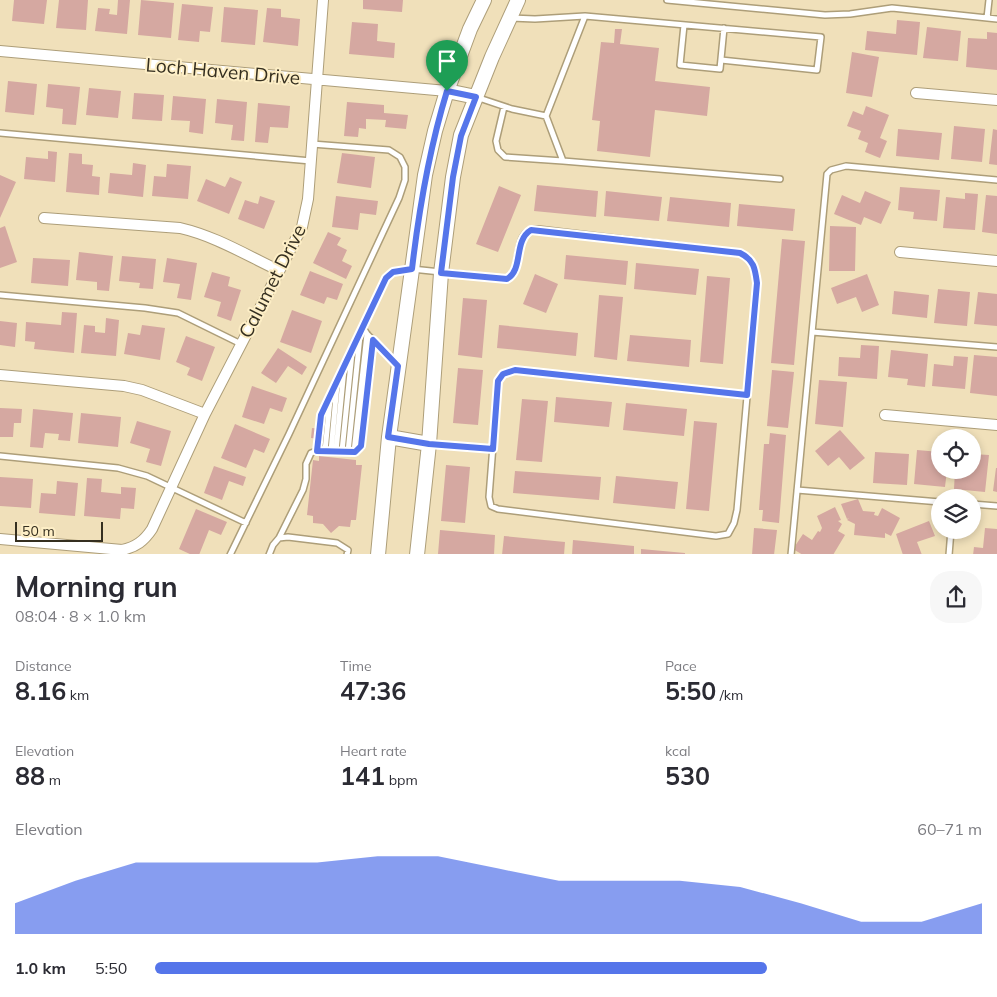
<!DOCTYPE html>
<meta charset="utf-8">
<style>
:root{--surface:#fff;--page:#f7f7f7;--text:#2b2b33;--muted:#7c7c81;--accent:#5575ea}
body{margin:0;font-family:Mulish,sans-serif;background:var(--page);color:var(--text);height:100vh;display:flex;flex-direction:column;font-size:19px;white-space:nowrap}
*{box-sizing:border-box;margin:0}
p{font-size:16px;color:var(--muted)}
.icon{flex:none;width:28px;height:28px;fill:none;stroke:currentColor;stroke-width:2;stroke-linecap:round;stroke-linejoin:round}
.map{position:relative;height:554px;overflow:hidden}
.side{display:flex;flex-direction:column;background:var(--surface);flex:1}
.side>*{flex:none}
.fabs{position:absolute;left:931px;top:429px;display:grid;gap:10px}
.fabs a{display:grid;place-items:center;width:50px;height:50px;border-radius:50%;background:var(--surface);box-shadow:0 2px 8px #0003;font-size:25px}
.scale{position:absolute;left:15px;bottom:12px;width:88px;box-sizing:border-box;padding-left:5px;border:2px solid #352f20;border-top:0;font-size:14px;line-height:18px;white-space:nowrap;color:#352f20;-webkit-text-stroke:4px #fdeec6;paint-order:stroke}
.pin{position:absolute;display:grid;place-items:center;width:42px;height:42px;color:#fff;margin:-51px -21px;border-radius:50% 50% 50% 0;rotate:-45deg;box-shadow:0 0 5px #0007}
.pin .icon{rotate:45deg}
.round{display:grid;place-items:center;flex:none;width:52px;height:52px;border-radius:20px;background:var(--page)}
.headline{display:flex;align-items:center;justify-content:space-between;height:85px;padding:0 15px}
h1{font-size:28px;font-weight:700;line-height:38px}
.stats{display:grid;grid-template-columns:repeat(3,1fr);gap:8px;height:85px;padding:5px 15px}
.stats div{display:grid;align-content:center}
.stats b{font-size:25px;font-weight:700}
.stats small{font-size:14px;font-weight:400}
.stats p{font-size:14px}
.chart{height:140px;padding:10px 15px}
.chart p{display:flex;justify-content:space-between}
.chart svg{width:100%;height:90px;margin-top:5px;fill:var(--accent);opacity:.7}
ul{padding:0 15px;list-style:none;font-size:16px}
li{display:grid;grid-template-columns:80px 60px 1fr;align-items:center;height:38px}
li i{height:12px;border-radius:6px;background:var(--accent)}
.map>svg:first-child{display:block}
.building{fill:#d5a8a1}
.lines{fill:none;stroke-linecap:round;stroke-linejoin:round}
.service-casing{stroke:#ad9e79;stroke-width:8}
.minor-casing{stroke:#ad9e79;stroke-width:12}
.secondary-casing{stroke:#ad9e79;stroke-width:16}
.service{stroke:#fff;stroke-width:5}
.minor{stroke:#fff;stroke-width:10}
.secondary{stroke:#fff;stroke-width:14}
.route-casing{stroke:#fff;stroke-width:10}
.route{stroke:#5575ea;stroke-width:6}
.labels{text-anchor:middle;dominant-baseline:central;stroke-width:4;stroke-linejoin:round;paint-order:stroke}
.street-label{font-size:19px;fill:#352f20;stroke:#fdeec6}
</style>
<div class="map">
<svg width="997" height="555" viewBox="0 0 997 555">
<rect width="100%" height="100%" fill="#f0e0ba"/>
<path class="building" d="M14,0H47L44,24L12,21Z
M59,0H88L86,30L56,28Z
M118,0H130L127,34L95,31L98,8L110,9L109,14L117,15Z
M141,0L174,3L171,38L138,35Z
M363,0H403L402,12L363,9Z
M182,4L213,7L210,32L200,31L199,42L178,40Z
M224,7L258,10L255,45L221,42Z
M267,8L281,9V17L300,19L298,46L263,42Z
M897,20L920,22L917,55L865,50L867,31L896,34Z
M352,22L378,24L377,41L395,43L394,58L349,54Z
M927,27L961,31L958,61L923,58Z
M615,29H622L620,44L659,48L655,81L710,87L707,116L655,110L650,157L597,151L600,121L592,120L601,42L614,43Z
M987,32L997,33V70L966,67L968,38L987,39Z
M852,52L879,57L872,97L846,93Z
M8,81L37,84L34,115L5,112Z
M48,84L80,87L76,125L62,124L63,109L46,107Z
M89,88L121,91L118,118L86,115Z
M134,93L164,95L162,121L132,119Z
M173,96L206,99L203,134L189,132L190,121L171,120Z
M217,99L247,102L244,141L231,140L233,125L215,123Z
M347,102L384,105V113L408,115L406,129L385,127L386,120L366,119V129L359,128L358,137L344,136Z
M258,103L290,106L288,128L270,127L268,143L255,142Z
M866,106L889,115L880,138L887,141L880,158L865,152L868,143L858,139L861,131L847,126L853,111L863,115Z
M954,126L985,129L982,162L951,159Z
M898,129L942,133L939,160L896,156Z
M993,129L997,130V165L989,164Z
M48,151L57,152L55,182L24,179L26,157L48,159Z
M69,153L82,154V164L93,165L92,176L100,177L99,195L66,192Z
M342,153L375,157L371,188L337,183Z
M133,163L146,165L143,197L108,193L110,173L132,175Z
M167,164L191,166L188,199L152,196L154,176L166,177Z
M0,175L16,182L0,218Z
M230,177L242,182L229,214L197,201L206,179L225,187Z
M537,185L598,191L596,217L534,211Z
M499,186L521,195L498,252L476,244Z
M900,187L940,190L937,221L913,219L914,212L898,210Z
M606,191L662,197L659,221L604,216Z
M865,191L891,202L881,224L864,217L861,225L834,214L842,195L860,203Z
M965,193L978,194L975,230L943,228L946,197L965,199Z
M986,195L997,196V234L982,232Z
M260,196L275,201L264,229L238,219L245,200L258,204Z
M336,196L378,201L376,215L360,213L358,230L332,227Z
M670,197L731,203L729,227L667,221Z
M739,204L795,209L793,231L737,226Z
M5,226L17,262L0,268V228Z
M830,226L856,227L855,271H829Z
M328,232L341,238L337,245L347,250L342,261L352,266L346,279L313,263Z
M782,239L805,241L794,365L771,363Z
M79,252L113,256L109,291L97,290V282L76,280Z
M566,255L628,261L626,285L564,279Z
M122,256L156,259L153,289L139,288L140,283L119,281Z
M33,258L70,260L68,286L31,283Z
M167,258L197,263L191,300L177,298L180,284L163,282Z
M636,263L699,269L696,295L634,289Z
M310,271L343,284L337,300L327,297L324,304L300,295Z
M212,272L230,277L228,286L241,290L231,321L217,316L221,302L204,297Z
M535,274L558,284L546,313L523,304Z
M867,274L879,305L862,312L856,297L837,304L831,288Z
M707,276L730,278L723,364L700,362Z
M938,289L970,292L967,326L934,323Z
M894,291L929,295L927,318L892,314Z
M978,292L997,294V326L974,324Z
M599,295L623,297L617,360L594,357Z
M463,298L487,300L482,358L458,355Z
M292,310L322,321L311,353L280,342Z
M62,312L77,313L74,353L34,349L35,342L25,341L26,322L61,325Z
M106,318L119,320L116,356L81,353L84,325L95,326V332L105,333Z
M0,321L17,323L15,347L0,345Z
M142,325L165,328L160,360L124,354L128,333L140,335Z
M499,325L578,333L576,356L497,348Z
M630,335L691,340L689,367L627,361Z
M186,336L215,347L202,381L187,375L190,368L176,362Z
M861,345L879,346L877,379L838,376L839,357L860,358Z
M278,348L307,367L302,375L288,366L276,383L261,373Z
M891,350L928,354L925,387L907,385L908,379L888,377Z
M974,355L997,357V396L970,393Z
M954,356L968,357L965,389L932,386L934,364L953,366Z
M458,368L483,370L478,425L453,423Z
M772,370L794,372L788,428L767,426Z
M819,380L847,382L843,427L815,424Z
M252,386L287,398L282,412L270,408L264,424L242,417Z
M556,397L612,402L609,427L554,422Z
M522,399L548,401L542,462L516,460Z
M626,403L687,409L684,436L623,430Z
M0,408L22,409L21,423H14L13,437H0Z
M33,409L73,413L70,441L58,440L59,434L45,433L43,448L30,447Z
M81,413L121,417L118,447L78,443Z
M137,421L171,431L161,466L146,462L150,449L130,443Z
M694,421L717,423L709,511L686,509Z
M235,424L270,439L264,453L254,449L246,468L221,458Z
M312,428L365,434L364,444L311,438Z
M840,430L865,458L850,470L839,457L828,466L815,451Z
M770,433L786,435L779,523L762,521L763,510H759L764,444H769Z
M917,450L940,452V470H947L945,487L914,484Z
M875,452L909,454L907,485L873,483Z
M972,454L989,455L985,492L954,489L955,470H972Z
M319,456L356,460V465H362L356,520H351L350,527L339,526L331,533L323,524L313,523V516L307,515L313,460L319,461Z
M446,465L470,467L465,523L441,521Z
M214,466L246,477L243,486L229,481L222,500L204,493Z
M996,468H997V492L993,491Z
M515,471L601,477L599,500L513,493Z
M616,476L678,482L675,509L613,503Z
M0,477L33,479L31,508L0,506Z
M87,478L102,479L101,492L121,494V487L136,488L134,509L121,508L120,519L84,516Z
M57,481L78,483L75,516L39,513L41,493L56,494Z
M858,499L863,511L875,512L874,515L878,516L882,508L900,518L891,536L885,533V538L854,535L855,524L847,520L849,518L847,519L841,504Z
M835,507L841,520L838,521L842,524L838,531L845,535L833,555H803L793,549L803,534L812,540L818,531L820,532L822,528L817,516Z
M196,509L227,522L221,535L209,530L199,555H192L179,549Z
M929,521L935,536L917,542L922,555H903L896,534Z
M754,528L777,530L774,555H752Z
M985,528L997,529V555H973L974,547L983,548Z
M440,530L495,535L494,555L438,554Z
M504,536L565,542L564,555H502Z
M573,540L634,546V555H572Z
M641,549L685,553V555H641Z"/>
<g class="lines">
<g class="service-casing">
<path id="service" d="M667,0L825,15L850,14L892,8L997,19
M511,18L535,19L585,16
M987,18L989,0
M684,25L680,65L720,69L724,28
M476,97L512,109L546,116L585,16L821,37L817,70L721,60
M504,107L496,141L498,150L505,157L563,161
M546,116L563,161L780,179
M0,133L311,161
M0,295L145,308L178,313L241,344
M812,332L997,347
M397,364L367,334L363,328L386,278L393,272L412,269L507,279C526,267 509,230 538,229L740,253C754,260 755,268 757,283L737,510L734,523L728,534L716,536L498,509L491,506L489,497L498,381L503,374L515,370L747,395
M430,444L493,449
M317,451L321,415L363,328
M325,451L330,400
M331,451L337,385
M336,451L344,369
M342,451L352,353
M348,452L360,336
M354,452L367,334
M0,456L118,468L147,476L246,523
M797,490L940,502
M972,504L997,506
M279,538L303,490L306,479V464L311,453L319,450L355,451L361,447L373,340
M230,555L289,434L399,198L405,180V167L400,157L389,150L312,144
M269,555L273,545L279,538L288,537L337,543L348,550L347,555
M791,555L827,174L831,170L846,166L997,180
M949,555L951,530"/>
</g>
<g class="minor-casing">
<path id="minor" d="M0,51L447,91
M916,93L997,100
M44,218L180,228C215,236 246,255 278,270
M900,252L997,261
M0,375L124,386L142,390L205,414
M885,415L997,425
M0,539L122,550C136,547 144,541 152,529L205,414L302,227L308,199L323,0"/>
</g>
<g class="secondary-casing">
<path id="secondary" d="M447,91L476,97
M389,437L429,444
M378,555L389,437L425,175L435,131L447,91L470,29L484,0
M417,555L429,444L441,273L453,177L461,135L492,57L518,0"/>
</g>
<use href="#service" class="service"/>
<use href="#minor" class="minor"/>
<use href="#secondary" class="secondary"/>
</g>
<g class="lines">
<g class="route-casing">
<path id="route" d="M447,91L476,97L461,136L453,177L441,273L507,279C524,269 513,241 531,230L740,253C754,260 755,268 757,283L747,395L515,370L503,374L498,381L493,449L429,444L388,437L398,366L373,340L361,446L355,452L317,451L321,415L386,278L393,272L412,269C419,209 429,150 447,91Z"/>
</g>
<use href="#route" class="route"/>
</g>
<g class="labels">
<g class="street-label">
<text transform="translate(223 71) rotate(5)">Loch Haven Drive</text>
<text transform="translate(272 281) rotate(-63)">Calumet Drive</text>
</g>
</g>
</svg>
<div class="fabs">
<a><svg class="icon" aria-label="locate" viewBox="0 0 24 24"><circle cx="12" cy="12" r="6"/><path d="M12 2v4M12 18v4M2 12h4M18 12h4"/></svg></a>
<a><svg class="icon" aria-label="layers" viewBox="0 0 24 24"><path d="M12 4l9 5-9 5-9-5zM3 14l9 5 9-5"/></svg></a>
</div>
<div class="scale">50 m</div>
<div class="pin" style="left:447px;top:91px;background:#1e9e55"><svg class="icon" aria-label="arrive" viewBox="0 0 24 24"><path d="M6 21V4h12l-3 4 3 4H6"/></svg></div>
</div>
<section class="side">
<div class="headline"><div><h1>Morning run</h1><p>08:04 · 8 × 1.0 km</p></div><a class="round"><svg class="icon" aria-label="share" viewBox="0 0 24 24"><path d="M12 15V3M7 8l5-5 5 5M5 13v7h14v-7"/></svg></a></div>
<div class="stats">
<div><p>Distance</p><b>8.16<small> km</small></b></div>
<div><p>Time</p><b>47:36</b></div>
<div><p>Pace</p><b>5:50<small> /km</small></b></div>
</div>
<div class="stats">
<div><p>Elevation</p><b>88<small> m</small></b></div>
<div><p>Heart rate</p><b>141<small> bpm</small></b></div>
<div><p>kcal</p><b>530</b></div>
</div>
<div class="chart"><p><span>Elevation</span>60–71 m</p>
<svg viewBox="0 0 160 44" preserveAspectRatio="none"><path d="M0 44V29L10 18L20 9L30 9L40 9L50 9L60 6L70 6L80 12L90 18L100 18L110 18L120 21L130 29L140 38L150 38L160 29V44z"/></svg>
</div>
<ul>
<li><b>1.0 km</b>5:50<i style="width:74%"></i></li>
</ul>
</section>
